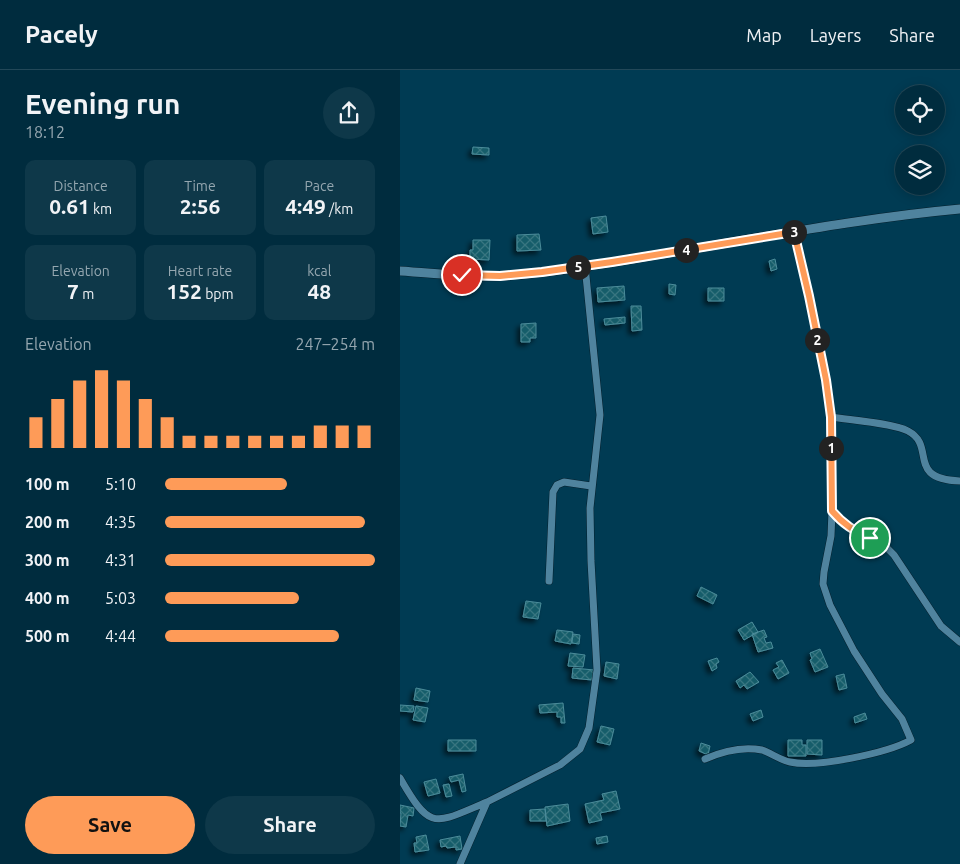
<!DOCTYPE html>
<meta charset="utf-8">
<style>
:root{--surface:#002c3e;--page:#0e3849;--text:#f1f3f6;--muted:#95a7b0;--line:#224858;--accent:#fe9b58}
body{margin:0;font-family:Ubuntu,sans-serif;background:var(--page);color:var(--text);height:100vh;display:flex;flex-direction:column;font-size:19px;white-space:nowrap}
*{box-sizing:border-box;margin:0}
p{font-size:16px;color:var(--muted)}
.icon{flex:none;width:28px;height:28px;fill:none;stroke:currentColor;stroke-width:2;stroke-linecap:round;stroke-linejoin:round}
.map{position:relative;flex:1;overflow:hidden}
.side{display:flex;flex-direction:column;background:var(--surface);width:400px}
.side>*{flex:none}
.fabs{position:absolute;left:495px;top:15px;display:grid;gap:10px}
.fabs a{display:grid;place-items:center;width:50px;height:50px;border-radius:50%;background:var(--surface);box-shadow:0 2px 12px #0003,0 0 0 1px var(--line);font-size:25px}
.pin{position:absolute;display:grid;place-items:center;width:42px;height:42px;color:#fff;margin:-21px;border:2px solid #fff;border-radius:50%;box-shadow:0 1px 5px #0007}
.km{position:absolute;width:25px;height:25px;margin:-12px;border-radius:50%;background:#222;color:#fff;font-size:14px;line-height:25px;text-align:center}
.round{display:grid;place-items:center;flex:none;width:52px;height:52px;border-radius:26px;background:var(--page)}
.headline{display:flex;align-items:center;justify-content:space-between;height:85px;padding:0 25px}
h1{font-size:28px;font-weight:700;line-height:38px}
.metrics{display:grid;grid-template-columns:repeat(3,1fr);gap:8px;height:85px;padding:5px 25px}
.metrics div{display:grid;align-content:center;border-radius:10px;background:var(--page);text-align:center}
.metrics b{font-size:21px;font-weight:700}
.metrics small{font-size:14px;font-weight:400}
.metrics p{font-size:14px}
.chart{height:140px;padding:10px 25px}
.chart p{display:flex;justify-content:space-between}
.chart svg{width:100%;height:90px;margin-top:5px;stroke:var(--accent);stroke-width:6}
.primary-button{display:flex;gap:10px;margin-top:auto;padding:10px 25px}
.primary-button a{flex:1;height:58px;border-radius:30px;background:var(--accent);color:#111;font-size:20px;font-weight:700;line-height:58px;text-align:center}
.primary-button a+a{background:var(--page);color:var(--text)}
ul{padding:0 25px;list-style:none;font-size:16px}
li{display:grid;grid-template-columns:80px 60px 1fr;align-items:center;height:38px}
li i{height:12px;border-radius:6px;background:var(--accent)}
header{display:flex;align-items:center;gap:30px;box-sizing:border-box;height:70px;padding:0 25px;background:var(--surface);border-bottom:1px solid var(--line)}
header strong{font-size:24px}
nav{display:flex;gap:28px;margin-inline-start:auto;font-size:18px}
main{display:flex;flex:1;min-height:0}
.map>svg:first-child{display:block}
.building{fill:url(#building-cross-hatch);stroke:#4b8c9a;filter:url(#shadow)}
.lines{fill:none;stroke-linecap:round;stroke-linejoin:round}
.minor-casing{stroke:#05202d;stroke-width:8}
.tertiary-casing{stroke:#05202d;stroke-width:10}
.minor{stroke:#4f839e;stroke-width:7}
.tertiary{stroke:#4f839e;stroke-width:9}
.route-casing{stroke:#fff;stroke-width:10}
.route{stroke:#fe9b58;stroke-width:6}
</style>
<header>
<strong>Pacely</strong>
<nav><a>Map</a><a>Layers</a><a>Share</a></nav>
</header>
<main>
<section class="side">
<div class="headline"><div><h1>Evening run</h1><p>18:12</p></div><a class="round"><svg class="icon" aria-label="share" viewBox="0 0 24 24"><path d="M12 15V3M7 8l5-5 5 5M5 13v7h14v-7"/></svg></a></div>
<div class="metrics">
<div><p>Distance</p><b>0.61<small> km</small></b></div>
<div><p>Time</p><b>2:56</b></div>
<div><p>Pace</p><b>4:49<small> /km</small></b></div>
</div>
<div class="metrics">
<div><p>Elevation</p><b>7<small> m</small></b></div>
<div><p>Heart rate</p><b>152<small> bpm</small></b></div>
<div><p>kcal</p><b>48</b></div>
</div>
<div class="chart"><p><span>Elevation</span>247–254 m</p>
<svg viewBox="0 0 160 44" preserveAspectRatio="none"><path d="M5 44V29M15 44V20M25 44V11M35 44V6M45 44V11M55 44V20M65 44V29M75 44V38M85 44V38M95 44V38M105 44V38M115 44V38M125 44V38M135 44V33M145 44V33M155 44V33"/></svg>
</div>
<ul>
<li><b>100 m</b>5:10<i style="width:58%"></i></li>
<li><b>200 m</b>4:35<i style="width:95%"></i></li>
<li><b>300 m</b>4:31<i style="width:100%"></i></li>
<li><b>400 m</b>5:03<i style="width:64%"></i></li>
<li><b>500 m</b>4:44<i style="width:83%"></i></li>
</ul>
<div class="primary-button"><a>Save</a><a>Share</a></div>
</section>
<div class="map">
<svg width="560" height="794" viewBox="0 0 560 794">
<defs>
<pattern id="building-cross-hatch" width="8" height="8" patternUnits="userSpaceOnUse" patternTransform="scale(1.25)"><rect width="8" height="8" fill="#165d6a"/><path d="M0 0l8 8M0 8l8-8" fill="none" stroke="#387580"/></pattern>
<filter id="shadow"><feDropShadow dx="-3.5" dy="3.5" stdDeviation="2.5" flood-color="#0009"/></filter>
</defs>
<rect width="100%" height="100%" fill="#003b53"/>
<path class="building" d="M73,77L89,78V85L72,84Z
M206,146L208,162L193,164L191,148Z
M139,164L141,180L117,181V165Z
M73,170H90L89,190L70,189V180H73Z
M375,189L377,199L371,201L369,191Z
M269,214L276,215L275,225L269,224Z
M224,216L225,230L198,232L197,218Z
M308,218H324V231H308Z
M231,236H241L242,260L232,261Z
M225,247V253L205,255L204,249Z
M136,253V268H130V272H121V254Z
M301,517L317,525L313,534L297,526Z
M126,531L141,533L138,549L123,547Z
M352,552L358,562L344,570L338,560Z
M157,560L173,562L171,574L155,571Z
M364,560L367,567L364,568L366,573L371,572L373,578L358,582L352,564Z
M173,564L180,565L179,574L172,573Z
M420,579L428,597L415,602L410,590L412,589L410,583Z
M170,583L185,585L183,597L168,596Z
M317,588L319,592L316,594L317,598L312,601L308,591Z
M382,590L389,603L378,609L373,600L379,597L376,593Z
M206,592L219,594L217,609L204,606Z
M173,598L194,600L192,610L172,608Z
M350,602L359,612L347,619L344,615L340,618L336,611Z
M444,604L447,618L439,620L436,606Z
M16,618L30,621L28,632L14,630Z
M163,633L165,653H161V647H157V642L140,643L139,635Z
M0,635L14,636L13,642L0,641Z
M16,636L28,638L25,652L13,650Z
M361,640L363,647L353,651L350,644Z
M465,643L467,649L455,653L454,647Z
M201,656L214,659L210,675L197,672Z
M48,670H76V681H48Z
M388,670H402V675H406V686H388Z
M407,670H422V685L407,684Z
M301,673L310,676L308,685L299,681Z
M63,704L66,721L62,722L59,710L51,712L49,707Z
M36,709L40,723L28,726L24,712Z
M49,714L52,726L46,727L43,715Z
M216,721L220,739L200,743L202,750L189,753L185,734L204,730L202,724Z
M168,734L170,751L147,756L145,737Z
M0,735L14,738L13,746L8,745L6,757L0,756L1,743H0Z
M145,739L146,751H130V740Z
M26,765L29,780L15,782L14,773H17L16,767Z
M60,766L62,779L56,780V777L47,778L46,776L41,777L40,770Z
M207,766L208,772L197,774L196,768Z"/>
<g class="lines">
<g class="minor-casing">
<path id="minor" d="M431,347C449,350 493,353 508,361C537,376 505,409 560,411
M432,441L442,452L452,460L483,474L494,485L541,556L560,572
M149,511L153,422L157,415L164,412L191,416
M305,689C323,681 342,676 362,680C371,683 380,690 390,692C417,698 487,683 511,670L502,649L482,624L454,581L430,535L423,514L424,502L431,466L432,441L431,347L426,310L409,226L394,162
M0,708C31,762 34,754 87,732
M60,794L87,732L160,695L180,679L189,658L197,600L191,491L190,438L200,345L185,196"/>
</g>
<g class="tertiary-casing">
<path id="tertiary" d="M0,201C34,203 69,208 102,206C158,202 213,192 268,183C365,167 462,148 560,139"/>
</g>
<use href="#minor" class="minor"/>
<use href="#tertiary" class="tertiary"/>
</g>
<g class="lines">
<g class="route-casing">
<path id="route" d="M62,205L100,206L142,202L212,192L394,162L409,226L426,310L431,347L432,441C443,454 454,461 470,468"/>
</g>
<use href="#route" class="route"/>
</g>
</svg>
<div class="fabs">
<a><svg class="icon" aria-label="locate" viewBox="0 0 24 24"><circle cx="12" cy="12" r="6"/><path d="M12 2v4M12 18v4M2 12h4M18 12h4"/></svg></a>
<a><svg class="icon" aria-label="layers" viewBox="0 0 24 24"><path d="M12 4l9 5-9 5-9-5zM3 14l9 5 9-5"/></svg></a>
</div>
<div class="pin" style="left:470px;top:468px;background:#1e9e55"><svg class="icon" aria-label="arrive" viewBox="0 0 24 24"><path d="M6 21V4h12l-3 4 3 4H6"/></svg></div>
<div class="pin" style="left:62px;top:205px;background:#d93025"><svg class="icon" aria-label="check" viewBox="0 0 24 24"><path d="M5 12l5 5 9-10"/></svg></div>
<b class="km" style="left:431px;top:378px">1</b>
<b class="km" style="left:417px;top:270px">2</b>
<b class="km" style="left:394px;top:162px">3</b>
<b class="km" style="left:286px;top:180px">4</b>
<b class="km" style="left:178px;top:197px">5</b>
</div>
</main>
